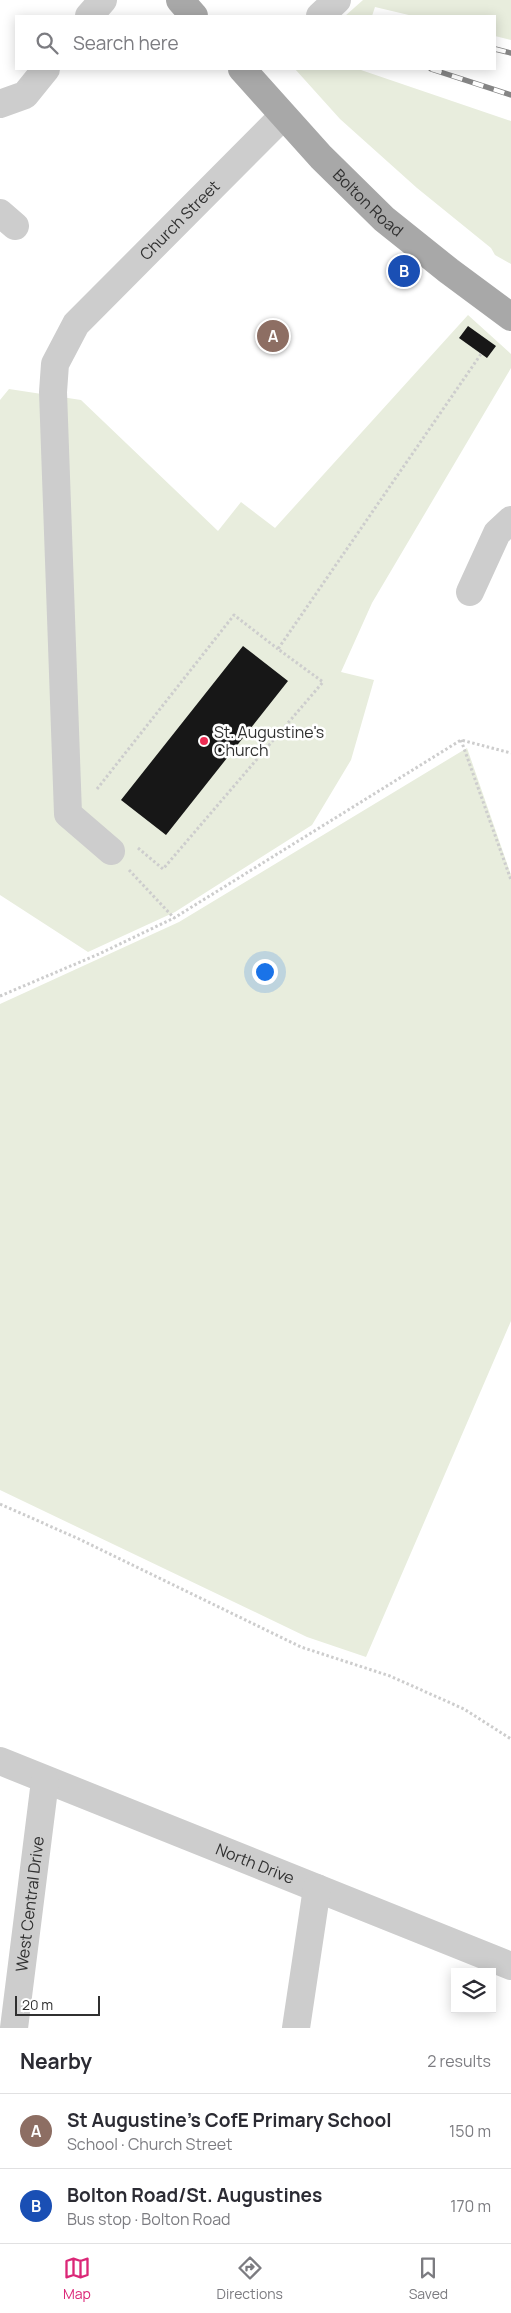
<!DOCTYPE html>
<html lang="en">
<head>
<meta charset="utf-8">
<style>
	:root { --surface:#fff; --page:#f2f2f3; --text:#2b2b33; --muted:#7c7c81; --line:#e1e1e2; --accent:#db2777 }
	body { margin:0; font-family:Manrope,sans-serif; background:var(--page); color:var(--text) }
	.controls { position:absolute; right:15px; bottom:15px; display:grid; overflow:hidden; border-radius:0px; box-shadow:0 2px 12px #0003 }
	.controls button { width:45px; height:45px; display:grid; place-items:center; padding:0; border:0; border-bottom:1px solid var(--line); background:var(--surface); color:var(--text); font:25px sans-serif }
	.scale { position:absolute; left:15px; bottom:12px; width:85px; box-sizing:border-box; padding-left:5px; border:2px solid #303030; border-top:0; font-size:14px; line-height:18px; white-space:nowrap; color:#303030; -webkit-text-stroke:4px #fff; paint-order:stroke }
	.you { position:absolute; left:264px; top:971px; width:18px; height:18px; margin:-12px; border:4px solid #fff; border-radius:50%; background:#1a73e8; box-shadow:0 0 0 8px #1a73e833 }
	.badge { display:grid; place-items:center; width:32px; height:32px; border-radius:50%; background:var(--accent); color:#fff; font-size:16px; font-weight:700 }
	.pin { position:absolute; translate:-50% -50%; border:2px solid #fff; box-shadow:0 1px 5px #0006 }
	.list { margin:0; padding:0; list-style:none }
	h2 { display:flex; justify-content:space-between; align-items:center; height:65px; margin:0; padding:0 20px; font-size:21px }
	h2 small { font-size:16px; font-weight:400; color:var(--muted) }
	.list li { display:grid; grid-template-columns:32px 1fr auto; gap:15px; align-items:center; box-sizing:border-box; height:75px; padding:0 20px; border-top:1px solid var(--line) }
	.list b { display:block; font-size:19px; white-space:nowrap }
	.list p { margin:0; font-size:16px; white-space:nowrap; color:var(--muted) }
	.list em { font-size:16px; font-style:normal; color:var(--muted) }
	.icon { flex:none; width:28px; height:28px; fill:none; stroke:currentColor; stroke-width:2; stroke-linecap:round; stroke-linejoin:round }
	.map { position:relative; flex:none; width:511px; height:2028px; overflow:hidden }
	.search { position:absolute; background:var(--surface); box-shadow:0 2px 12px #0003; left:15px; right:15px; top:15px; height:55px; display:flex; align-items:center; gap:12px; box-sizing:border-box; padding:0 18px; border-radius:0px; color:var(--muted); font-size:19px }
	.sheet { height:215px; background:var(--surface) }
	nav { display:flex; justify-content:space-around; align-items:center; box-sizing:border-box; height:70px; border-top:1px solid var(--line); background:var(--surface); font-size:14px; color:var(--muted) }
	nav a { display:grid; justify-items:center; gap:2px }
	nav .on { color:var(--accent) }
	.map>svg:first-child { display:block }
</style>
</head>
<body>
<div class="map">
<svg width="511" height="2028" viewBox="0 0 511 2028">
	<rect width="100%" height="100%" fill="#fff"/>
	<path fill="#e8eddd" d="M 363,0 L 511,0 L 511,40 L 495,36 L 495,16 L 413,16 L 375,7 L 372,16 L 345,16 Z
		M 295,69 L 358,69 L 511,121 L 511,264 L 495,255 L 491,248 L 417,188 L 340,119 Z
		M 468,315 L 511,354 L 511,368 L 372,603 L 341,672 L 374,680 L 351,760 L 312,825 L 175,912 L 88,952 L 0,895 L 0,400 L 9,389 L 81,400 L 218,531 L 241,502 L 275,528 Z
		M 467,748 L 511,875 L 511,1321 L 366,1657 L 307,1637 L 0,1490 L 0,1004 L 179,922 Z"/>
	<path fill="#171717" d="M 468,326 L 496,346 L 487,358 L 459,338 Z
		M 243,646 L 288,681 L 166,835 L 121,800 Z"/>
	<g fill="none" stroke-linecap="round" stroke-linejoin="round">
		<path stroke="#cdcdcd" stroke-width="3" stroke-dasharray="2.5 2.5" stroke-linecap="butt" d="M 461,740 L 511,880
			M 97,789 L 234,615 L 278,649
			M 138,848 L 163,869 L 323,682 L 278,649 L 481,354
			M 129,870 L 174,918
			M 0,996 L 99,954 L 174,918 L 461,740 L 511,753
			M 0,1504 L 79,1539 L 301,1647 L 390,1676 L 464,1709 L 511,1739"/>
		<g stroke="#cdcdcd" stroke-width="28">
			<path d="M 89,16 L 103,0"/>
			<path d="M 320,16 L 337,0"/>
			<path d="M 0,104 L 25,95 L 46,69"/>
			<path d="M 0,213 L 15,226"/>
			<path d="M 470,592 L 497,533 L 511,520"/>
			<path id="s1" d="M 111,851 L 68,814 L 53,392 L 55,364 L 76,324 L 283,116"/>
			<path id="s2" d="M 0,1761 L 511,1966"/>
			<path id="s3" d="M 14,2028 L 45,1781"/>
			<path d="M 296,2028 L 317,1888"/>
		</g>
		<g stroke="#a8a8a8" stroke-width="28">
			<path d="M 180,0 L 194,16"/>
			<path id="s4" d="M 242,69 L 321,157 L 384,219 L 449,271 L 511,317"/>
		</g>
		<g stroke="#858585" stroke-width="5.5">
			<path id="rail" d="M 495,49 L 511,53
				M 431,69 L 511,95"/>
		</g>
		<use href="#rail" stroke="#fff" stroke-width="4" stroke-dasharray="11" stroke-linecap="butt"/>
	</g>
	<circle fill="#ed2c53" stroke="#fff" stroke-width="2" cx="204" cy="741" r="5"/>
	<g text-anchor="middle" stroke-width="5" stroke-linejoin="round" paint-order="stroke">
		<g font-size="16" fill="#303030" stroke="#fff">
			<text dy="6" stroke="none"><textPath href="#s4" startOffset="184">Bolton Road</textPath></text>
			<text dy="6" stroke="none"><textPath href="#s1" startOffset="699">Church Street</textPath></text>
			<text dy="6" stroke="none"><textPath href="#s2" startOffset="275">North Drive</textPath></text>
			<text dy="6" stroke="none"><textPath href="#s3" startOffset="125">West Central Drive</textPath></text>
		</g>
		<g font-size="16" fill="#303030" stroke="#fff" text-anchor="start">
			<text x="214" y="738">St. Augustine's<tspan x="214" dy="18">Church</tspan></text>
		</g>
	</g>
</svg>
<div class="controls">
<button><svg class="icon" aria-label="layers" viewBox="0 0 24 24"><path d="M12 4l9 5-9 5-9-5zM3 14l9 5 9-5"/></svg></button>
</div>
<div class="scale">20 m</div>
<div class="you"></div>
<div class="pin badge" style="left:273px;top:336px;background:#8d6e63">A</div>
<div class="pin badge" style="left:404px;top:271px;background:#1a4fb4">B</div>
<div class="search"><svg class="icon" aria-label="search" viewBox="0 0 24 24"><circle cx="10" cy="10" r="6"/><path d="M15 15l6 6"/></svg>Search here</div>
</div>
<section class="sheet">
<h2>Nearby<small>2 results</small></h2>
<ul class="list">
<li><span class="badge" style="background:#8d6e63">A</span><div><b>St Augustine's CofE Primary School</b><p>School · Church Street</p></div><em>150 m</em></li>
<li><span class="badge" style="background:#1a4fb4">B</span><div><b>Bolton Road/St. Augustines</b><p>Bus stop · Bolton Road</p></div><em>170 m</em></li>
</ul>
</section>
<nav>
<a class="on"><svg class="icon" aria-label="map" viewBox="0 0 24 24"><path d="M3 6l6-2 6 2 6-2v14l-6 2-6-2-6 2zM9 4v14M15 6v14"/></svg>Map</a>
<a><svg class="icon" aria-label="directions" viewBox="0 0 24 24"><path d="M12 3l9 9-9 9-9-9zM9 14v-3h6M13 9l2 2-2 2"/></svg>Directions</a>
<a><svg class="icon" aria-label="saved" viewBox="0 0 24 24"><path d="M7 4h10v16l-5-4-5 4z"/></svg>Saved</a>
</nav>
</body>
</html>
